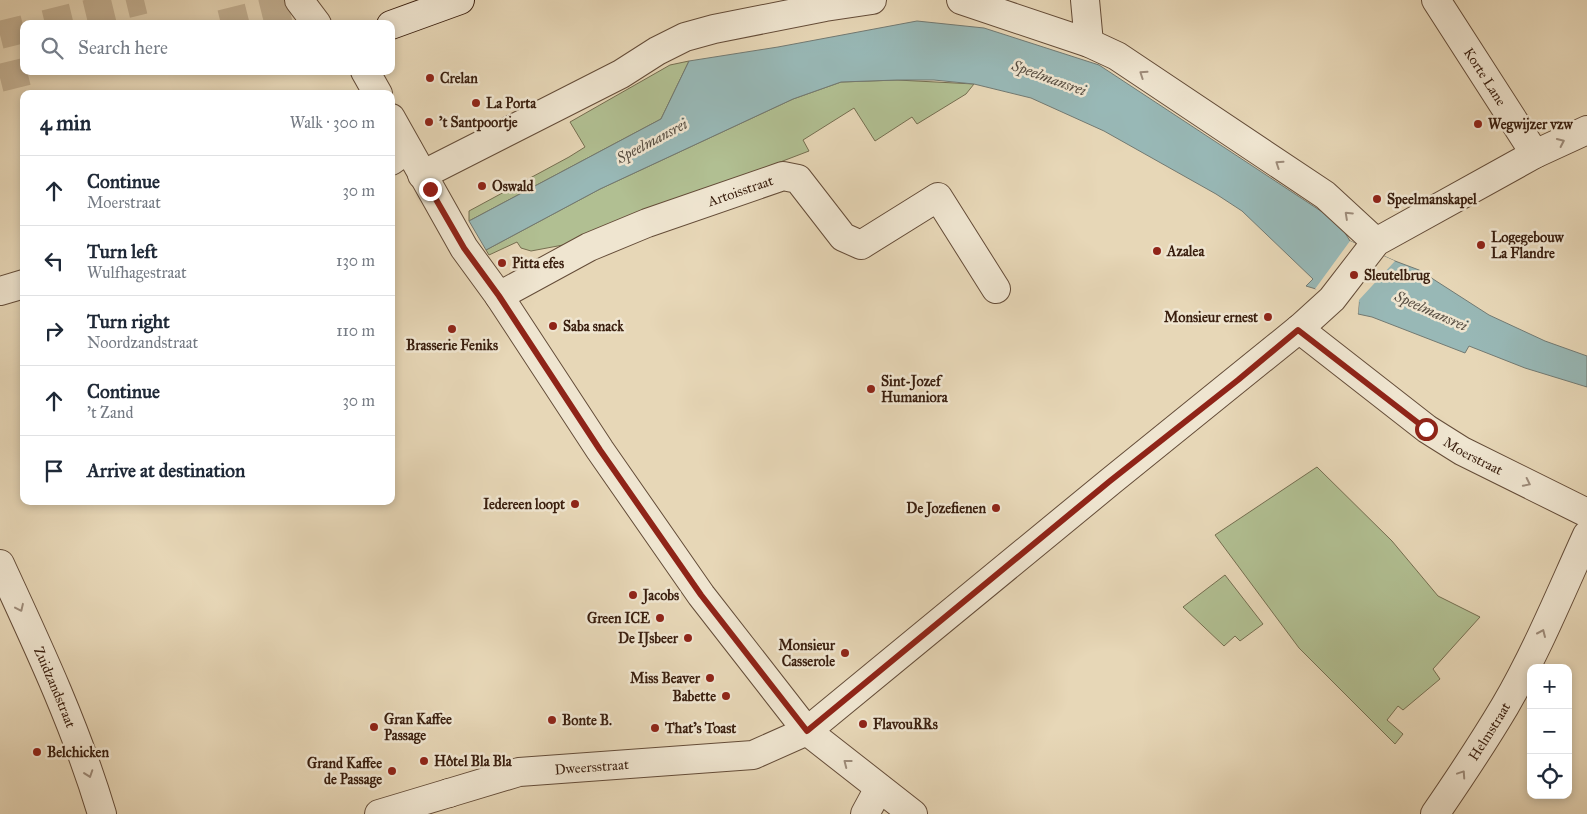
<!DOCTYPE html>
<html lang="en">
<head>
<meta charset="utf-8">
<style>
	:root { --surface:#fff; --page:#f2f2f3; --text:#1f2937; --muted:#747a83; --line:#e0e1e3 }
	body { margin:0; font-family:"IM FELL Great Primer",serif; background:var(--page); color:var(--text) }
	.controls { position:absolute; right:15px; bottom:15px; display:grid; overflow:hidden; border-radius:10px; box-shadow:0 2px 8px #0003 }
	.controls button { width:45px; height:45px; display:grid; place-items:center; padding:0; border:0; border-bottom:1px solid var(--line); background:var(--surface); color:var(--text); font:25px sans-serif }
	.stop { position:absolute; width:15px; height:15px; margin:-11px; border:4px solid #8f2418; border-radius:50%; background:#fff }
	.stop.end { background:#8f2418; border-color:#fff; box-shadow:0 1px 5px #0008 }
	.list { margin:0; padding:0; list-style:none }
	h2 { display:flex; justify-content:space-between; align-items:center; height:65px; margin:0; padding:0 20px; font-size:21px }
	h2 small { font-size:16px; font-weight:400; color:var(--muted) }
	.list li { display:grid; grid-template-columns:32px 1fr auto; gap:15px; align-items:center; box-sizing:border-box; height:70px; padding:0 20px; border-top:1px solid var(--line) }
	.list b { display:block; font-size:19px; white-space:nowrap }
	.list p { margin:0; font-size:16px; white-space:nowrap; color:var(--muted) }
	.list em { font-size:16px; font-style:normal; color:var(--muted) }
	.icon { flex:none; width:28px; height:28px; fill:none; stroke:currentColor; stroke-width:2; stroke-linecap:round; stroke-linejoin:round }
	.map { position:relative; flex:none; width:1587px; height:814px; overflow:hidden }
	.search { position:absolute; background:var(--surface); box-shadow:0 2px 8px #0003; left:20px; top:20px; width:375px; height:55px; display:flex; align-items:center; gap:12px; box-sizing:border-box; padding:0 18px; border-radius:10px; color:var(--muted); font-size:19px }
	.panel { position:absolute; background:var(--surface); box-shadow:0 2px 8px #0003; left:20px; top:90px; width:375px; height:415px; border-radius:10px }
	.map>svg:first-child { display:block }
</style>
</head>
<body>
<div class="map">
<svg width="1587" height="814" viewBox="0 0 1587 814">
	<rect width="100%" height="100%" fill="#e7d7b7"/>
	<filter id="stains"><feTurbulence type="fractalNoise" baseFrequency=".004" numOctaves="4"/><feColorMatrix values="0 0 0 0 .2 0 0 0 0 .09 0 0 0 0 .02 0 0 0 .5 -.17"/></filter>
	<radialGradient id="worn" r=".72"><stop offset=".6" stop-color="#630" stop-opacity="0"/><stop offset="1" stop-color="#630" stop-opacity=".3"/></radialGradient>
	<path fill="#b1bf92" stroke="#756e50" d="M 689,61 L 661,119 L 469,221 L 469,211 L 569,157 L 585,147 L 570,122 L 670,65 Z
		M 897,80 L 974,84 L 966,94 L 917,124 L 912,117 L 875,141 L 854,108 L 803,140 L 809,151 L 563,245 L 531,251 L 521,248 L 517,242 L 489,255 L 486,250 L 600,189 L 793,99 L 841,82 Z
		M 1317,467 L 1392,541 L 1438,596 L 1480,617 L 1433,669 L 1440,679 L 1403,710 L 1398,706 L 1387,720 L 1403,734 L 1395,744 L 1299,648 L 1215,535 Z
		M 1225,575 L 1263,624 L 1240,641 L 1235,636 L 1224,646 L 1183,607 Z"/>
	<path fill="#98b8b6" stroke="#727a73" d="M 917,21 L 984,28 L 1099,65 L 1339,223 L 1350,241 L 1395,261 L 1419,270 L 1489,315 L 1545,341 L 1587,356 L 1587,387 L 1525,368 L 1469,346 L 1465,353 L 1372,317 L 1358,314 L 1359,302 L 1306,286 L 1313,279 L 1242,211 L 1216,194 L 1104,131 L 1031,98 L 974,84 L 934,80 L 897,80 L 841,82 L 793,99 L 600,189 L 486,250 L 469,221 L 661,119 L 689,61 L 778,47 Z"/>
	<path fill="#e7d7b7" d="M 1350,241 L 1395,261 L 1359,300 L 1358,314 L 1355,312 L 1357,304 L 1323,294 L 1315,289 Z"/>
	<g fill="none" stroke-linecap="round" stroke-linejoin="round">
		<path stroke="#c4b295" stroke-width="28" stroke-dasharray="28 14" stroke-linecap="butt" d="M 45,24 L 144,0
			M 221,24 L 317,0
			M 0,35 L 24,29
			M 0,78 L 28,71"/>
		<g stroke="#644c38" stroke-width="30">
			<path id="pedestrian" d="M 391,161 L 408,149
				M 0,291 L 24,284
				M 379,814 L 449,793
				M 865,814 L 879,788"/>
		</g>
		<g stroke="#644c38" stroke-width="30">
			<g id="minor">
				<path d="M 299,0 L 317,24"/>
				<path d="M 961,0 L 1089,43 L 1117,56 L 1325,195 L 1376,242"/>
				<path d="M 1085,0 L 1089,43"/>
				<path id="s1" d="M 1436,0 L 1535,154"/>
				<path d="M 365,71 L 378,94"/>
				<path d="M 391,118 L 464,248 L 499,296 L 600,450 L 701,595 L 807,731 L 913,814"/>
				<path d="M 422,175 L 621,74 L 657,51 L 685,37 L 714,29 L 825,7 L 872,0"/>
				<path id="s2" d="M 499,296 L 589,247 L 647,223 L 783,176 L 798,179 L 843,237 L 861,245 L 938,197 L 996,289"/>
				<path id="s3" d="M 1299,329 L 1427,429 L 1462,451 L 1587,513"/>
				<path id="s4" d="M 0,564 C 38,646 76,727 102,814"/>
				<path id="s5" d="M 449,793 L 519,772 L 753,755 L 807,731 L 1111,481 L 1299,329 L 1332,299 L 1376,242 L 1535,154 L 1587,130"/>
				<path id="s6" d="M 1435,814 C 1459,779 1483,743 1505,706 C 1537,651 1561,592 1587,535"/>
			</g>
		</g>
		<g stroke="#391e0e" stroke-width="30">
			<path id="secondary" d="M 391,25 L 460,0"/>
		</g>
		<use href="#pedestrian" stroke="#efe5d0" stroke-width="28"/>
		<use href="#minor" stroke="#efe5d0" stroke-width="28"/>
		<use href="#secondary" stroke="#efe5d0" stroke-width="28"/>
	</g>
	<defs><path id="oneway-chevron" d="M-2-3.5L2.5 0L-2 3.5" fill="none" stroke-width="1.6" stroke-linecap="round" stroke-linejoin="round" transform="scale(1.25)"/></defs>
	<g stroke="#9d8b79">
		<use href="#oneway-chevron" transform="translate(1143 74) rotate(-146)"/>
		<use href="#oneway-chevron" transform="translate(1561 142) rotate(-25)"/>
		<use href="#oneway-chevron" transform="translate(1279 164) rotate(-146)"/>
		<use href="#oneway-chevron" transform="translate(1348 215) rotate(-137)"/>
		<use href="#oneway-chevron" transform="translate(1527 483) rotate(26)"/>
		<use href="#oneway-chevron" transform="translate(20 608) rotate(65)"/>
		<use href="#oneway-chevron" transform="translate(1542 633) rotate(-66)"/>
		<use href="#oneway-chevron" transform="translate(847 763) rotate(-142)"/>
		<use href="#oneway-chevron" transform="translate(89 774) rotate(71)"/>
		<use href="#oneway-chevron" transform="translate(1462 774) rotate(-56)"/>
	</g>
	<g fill="none" stroke-linecap="round" stroke-linejoin="round">
		<path stroke="#8f2418" stroke-width="6" d="M 430,189 L 464,248 L 499,296 L 600,450 L 701,595 L 807,731 L 1110,481 L 1238,380 L 1298,330 L 1426,429"/>
	</g>
	<g fill="#8f2418" stroke="#efe5d0" stroke-width="2">
		<circle cx="430" cy="78" r="5"/>
		<circle cx="476" cy="103" r="5"/>
		<circle cx="429" cy="122" r="5"/>
		<circle cx="1478" cy="124" r="5"/>
		<circle cx="482" cy="186" r="5"/>
		<circle cx="1377" cy="199" r="5"/>
		<circle cx="1481" cy="245" r="5"/>
		<circle cx="1157" cy="251" r="5"/>
		<circle cx="502" cy="263" r="5"/>
		<circle cx="1354" cy="275" r="5"/>
		<circle cx="1268" cy="317" r="5"/>
		<circle cx="553" cy="326" r="5"/>
		<circle cx="452" cy="329" r="5"/>
		<circle cx="871" cy="389" r="5"/>
		<circle cx="575" cy="504" r="5"/>
		<circle cx="996" cy="508" r="5"/>
		<circle cx="633" cy="595" r="5"/>
		<circle cx="660" cy="618" r="5"/>
		<circle cx="688" cy="638" r="5"/>
		<circle cx="845" cy="653" r="5"/>
		<circle cx="710" cy="678" r="5"/>
		<circle cx="726" cy="696" r="5"/>
		<circle cx="552" cy="720" r="5"/>
		<circle cx="863" cy="724" r="5"/>
		<circle cx="374" cy="727" r="5"/>
		<circle cx="655" cy="728" r="5"/>
		<circle cx="37" cy="752" r="5"/>
		<circle cx="424" cy="761" r="5"/>
		<circle cx="392" cy="771" r="5"/>
	</g>
	<g text-anchor="middle" stroke-width="5" stroke-linejoin="round" paint-order="stroke">
		<g font-size="14" fill="#391e0e" stroke="#efe5d0">
			<text dy="5" stroke="none"><textPath href="#s1" startOffset="91">Korte Lane</textPath></text>
			<text dy="5" stroke="none"><textPath href="#s2" startOffset="264">Artoisstraat</textPath></text>
			<text dy="5" stroke="none"><textPath href="#s3" startOffset="216">Moerstraat</textPath></text>
			<text dy="5" stroke="none"><textPath href="#s4" startOffset="135">Zuidzandstraat</textPath></text>
			<text dy="5" stroke="none"><textPath href="#s6" startOffset="99">Helmstraat</textPath></text>
			<text dy="5" stroke="none"><textPath href="#s5" startOffset="146">Dweersstraat</textPath></text>
		</g>
		<g font-size="14" font-weight="bold" fill="#391e0e" stroke="#efe5d0" text-anchor="start">
			<text x="440" y="83">Crelan</text>
			<text x="486" y="108">La Porta</text>
			<text x="439" y="127">'t Santpoortje</text>
			<text x="1488" y="129">Wegwijzer vzw</text>
			<text x="492" y="191">Oswald</text>
			<text x="1387" y="204">Speelmanskapel</text>
			<text x="1491" y="242">Logegebouw<tspan x="1491" dy="16">La Flandre</tspan></text>
			<text x="1167" y="256">Azalea</text>
			<text x="512" y="268">Pitta efes</text>
			<text x="1364" y="280">Sleutelbrug</text>
			<text x="1258" y="322" text-anchor="end">Monsieur ernest</text>
			<text x="563" y="331">Saba snack</text>
			<text x="452" y="350" text-anchor="middle">Brasserie Feniks</text>
			<text x="881" y="386">Sint-Jozef<tspan x="881" dy="16">Humaniora</tspan></text>
			<text x="565" y="509" text-anchor="end">Iedereen loopt</text>
			<text x="986" y="513" text-anchor="end">De Jozefienen</text>
			<text x="643" y="600">Jacobs</text>
			<text x="650" y="623" text-anchor="end">Green ICE</text>
			<text x="678" y="643" text-anchor="end">De IJsbeer</text>
			<text x="835" y="650" text-anchor="end">Monsieur<tspan x="835" dy="16">Casserole</tspan></text>
			<text x="700" y="683" text-anchor="end">Miss Beaver</text>
			<text x="716" y="701" text-anchor="end">Babette</text>
			<text x="384" y="724">Gran Kaffee<tspan x="384" dy="16">Passage</tspan></text>
			<text x="562" y="725">Bonte B.</text>
			<text x="873" y="729">FlavouRRs</text>
			<text x="665" y="733">That's Toast</text>
			<text x="47" y="757">Belchicken</text>
			<text x="434" y="766">Hôtel Bla Bla</text>
			<text x="382" y="768" text-anchor="end">Grand Kaffee<tspan x="382" dy="16">de Passage</tspan></text>
		</g>
		<g font-size="15" font-style="italic" fill="#564c40" stroke="#efe5d0">
			<text transform="translate(1049 78) rotate(20)" y="5">Speelmansrei</text>
			<text transform="translate(652 141) rotate(-28)" y="5">Speelmansrei</text>
			<text transform="translate(1431 311) rotate(24)" y="5">Speelmansrei</text>
		</g>
	</g>
	<rect width="100%" height="100%" filter="url(#stains)"/>
	<rect width="100%" height="100%" fill="url(#worn)"/>
</svg>
<div class="controls">
<button>+</button>
<button>−</button>
<button><svg class="icon" aria-label="locate" viewBox="0 0 24 24"><circle cx="12" cy="12" r="6"/><path d="M12 2v4M12 18v4M2 12h4M18 12h4"/></svg></button>
</div>
<div class="stop" style="left:1426px;top:429px"></div>
<div class="stop end" style="left:430px;top:189px"></div>
<div class="search"><svg class="icon" aria-label="search" viewBox="0 0 24 24"><circle cx="10" cy="10" r="6"/><path d="M15 15l6 6"/></svg>Search here</div>
<section class="panel">
<h2>4 min<small>Walk · 300 m</small></h2>
<ul class="list">
<li><svg class="icon" aria-label="ahead" viewBox="0 0 24 24"><path d="M12 20V5M6 11l6-6 6 6"/></svg><div><b>Continue</b><p>Moerstraat</p></div><em>30 m</em></li>
<li><svg class="icon" aria-label="left" viewBox="0 0 24 24"><path d="M17 20v-9H6M10 6l-5 5 5 5"/></svg><div><b>Turn left</b><p>Wulfhagestraat</p></div><em>130 m</em></li>
<li><svg class="icon" aria-label="right" viewBox="0 0 24 24"><path d="M7 20v-9h11M14 6l5 5-5 5"/></svg><div><b>Turn right</b><p>Noordzandstraat</p></div><em>110 m</em></li>
<li><svg class="icon" aria-label="ahead" viewBox="0 0 24 24"><path d="M12 20V5M6 11l6-6 6 6"/></svg><div><b>Continue</b><p>'t Zand</p></div><em>30 m</em></li>
<li><svg class="icon" aria-label="arrive" viewBox="0 0 24 24"><path d="M6 21V4h12l-3 4 3 4H6"/></svg><div><b>Arrive at destination</b></div></li>
</ul>
</section>
</div>
</body>
</html>
